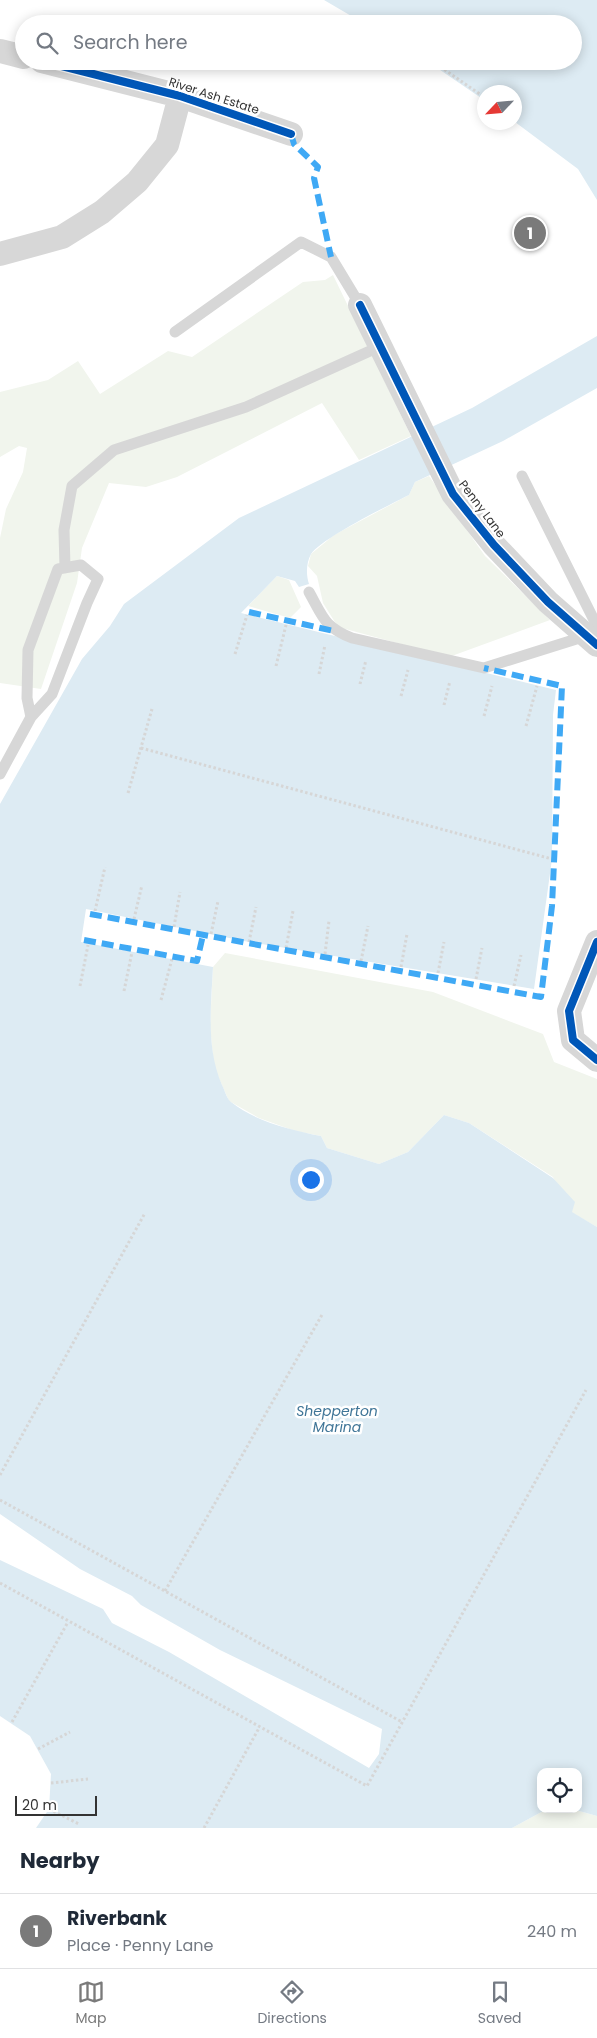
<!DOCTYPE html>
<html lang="en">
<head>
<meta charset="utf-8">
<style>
	:root { --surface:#fff; --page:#f6f6f7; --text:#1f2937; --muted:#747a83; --line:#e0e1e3; --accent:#7a7a7a }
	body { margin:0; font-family:Poppins,sans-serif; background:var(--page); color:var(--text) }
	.controls { position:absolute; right:15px; bottom:15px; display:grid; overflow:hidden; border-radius:10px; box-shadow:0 2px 12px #0003 }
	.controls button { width:45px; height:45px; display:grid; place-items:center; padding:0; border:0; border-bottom:1px solid var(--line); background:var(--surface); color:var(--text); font:25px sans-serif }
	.compass { position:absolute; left:477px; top:85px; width:45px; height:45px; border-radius:50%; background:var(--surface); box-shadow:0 2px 12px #0003; rotate:244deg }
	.scale { position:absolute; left:15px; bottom:12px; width:82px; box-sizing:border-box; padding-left:5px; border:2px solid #333; border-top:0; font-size:14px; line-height:18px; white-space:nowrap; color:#333; -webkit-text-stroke:4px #fff; paint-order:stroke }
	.you { position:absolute; left:310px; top:1179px; width:18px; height:18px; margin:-12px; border:4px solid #fff; border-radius:50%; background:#1a73e8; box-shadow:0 0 0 8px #1a73e833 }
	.badge { display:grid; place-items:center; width:32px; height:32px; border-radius:50%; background:var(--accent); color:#fff; font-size:16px; font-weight:700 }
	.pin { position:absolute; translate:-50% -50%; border:2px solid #fff; box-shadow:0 1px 5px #0006 }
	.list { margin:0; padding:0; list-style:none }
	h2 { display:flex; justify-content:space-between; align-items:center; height:65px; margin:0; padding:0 20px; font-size:21px }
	h2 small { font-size:16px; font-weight:400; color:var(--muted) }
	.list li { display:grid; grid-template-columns:32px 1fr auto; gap:15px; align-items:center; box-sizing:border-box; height:75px; padding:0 20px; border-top:1px solid var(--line) }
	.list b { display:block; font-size:19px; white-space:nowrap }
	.list p { margin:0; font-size:16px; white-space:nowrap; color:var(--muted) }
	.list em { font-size:16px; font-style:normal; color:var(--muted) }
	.icon { flex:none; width:28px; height:28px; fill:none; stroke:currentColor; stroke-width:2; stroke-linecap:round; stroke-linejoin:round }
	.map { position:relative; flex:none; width:597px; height:1828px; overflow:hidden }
	.search { position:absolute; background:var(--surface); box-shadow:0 2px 12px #0003; left:15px; right:15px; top:15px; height:55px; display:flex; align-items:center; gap:12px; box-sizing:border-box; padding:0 18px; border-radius:28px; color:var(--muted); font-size:19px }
	.sheet { height:140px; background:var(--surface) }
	nav { display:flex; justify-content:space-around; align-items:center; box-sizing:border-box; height:70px; border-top:1px solid var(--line); background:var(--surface); font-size:14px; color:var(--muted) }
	nav a { display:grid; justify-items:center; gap:2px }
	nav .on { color:var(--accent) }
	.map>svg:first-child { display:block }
</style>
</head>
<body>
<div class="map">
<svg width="597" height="1828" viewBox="0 0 597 1828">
	<rect width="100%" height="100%" fill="#fff"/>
	<path fill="#f1f5ed" d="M 333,275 L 411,436 L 359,460 L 322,403 L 177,477 L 146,487 L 109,483 L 82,548 L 77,583 L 41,689 L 0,683 L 0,538 L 6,509 L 23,472 L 27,448 L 19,446 L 0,457 L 0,392 L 48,380 L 78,361 L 100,394 L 168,351 L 192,357 L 303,282 L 325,280 Z
		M 429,476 L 485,556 L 550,620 L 449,657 L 338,627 L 323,603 L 317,576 L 308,566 L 311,554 L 334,535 L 409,495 L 415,482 Z
		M 277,576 L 289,580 L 301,607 L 290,618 L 248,606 Z
		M 225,953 L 433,992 L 543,1034 L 554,1062 L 597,1079 L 597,1227 L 571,1212 L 553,1177 L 469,1123 L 444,1115 L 408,1152 L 379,1164 L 327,1148 L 321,1136 L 295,1131 L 259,1118 L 229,1101 L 214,1067 L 210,1026 L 213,967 Z
		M 547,1809 L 572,1809 L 597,1816 L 597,1828 L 512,1828 Z"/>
	<path fill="#ddebf3" d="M 324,0 L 597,0 L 597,200 L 578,169 L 515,122 L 514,92 L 484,92 L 484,100 L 427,61 L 573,61 L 573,24 L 365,24 Z
		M 597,336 L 597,388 L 503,441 L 415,482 L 409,495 C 389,505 322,538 311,554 C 306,563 306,575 309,584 L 299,587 L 295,581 L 277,576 L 241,613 L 556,690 L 553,715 L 552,859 L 534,989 L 249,942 L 86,909 L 81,942 L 213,967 C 211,1007 206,1048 222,1085 C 225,1091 227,1099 231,1102 C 256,1122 291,1130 321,1136 L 327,1148 L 379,1164 L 408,1152 L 444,1115 L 469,1123 L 553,1178 L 575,1202 L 572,1212 L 597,1227 L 597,1816 L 572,1809 L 578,1809 L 578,1772 L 541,1772 L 541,1809 L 547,1809 L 512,1828 L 23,1828 L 29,1824 L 44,1788 L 36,1770 L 10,1754 L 0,1756 L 0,1560 L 103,1609 L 112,1623 L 169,1652 L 369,1768 L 379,1754 L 382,1729 L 220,1650 L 141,1605 L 132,1596 L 80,1569 L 0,1514 L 0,804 L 82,659 L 110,626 L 124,604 L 239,518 L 472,408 Z"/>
	<path fill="#fff" d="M 0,1716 L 30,1736 L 51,1774 L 49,1809 L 36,1828 L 21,1828 L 27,1822 L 41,1788 L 34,1772 L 11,1758 L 8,1765 L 0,1762 Z"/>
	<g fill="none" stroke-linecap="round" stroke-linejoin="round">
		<path stroke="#d6d6d6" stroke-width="3" stroke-dasharray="2.5 2.5" stroke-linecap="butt" d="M 432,61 L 484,97
			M 235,654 L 247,615
			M 276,666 L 286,625
			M 319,674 L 325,645
			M 360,684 L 366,660
			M 401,696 L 408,670
			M 444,705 L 450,681
			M 484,716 L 492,686
			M 526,726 L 537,686
			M 141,748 L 552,859
			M 128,793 L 152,709
			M 95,911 L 105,867
			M 134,919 L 142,885
			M 174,927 L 180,892
			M 211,934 L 218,901
			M 249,942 L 256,907
			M 286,948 L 293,911
			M 325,954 L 329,921
			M 361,961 L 368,926
			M 401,967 L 407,934
			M 438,973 L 444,942
			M 476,979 L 482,948
			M 80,986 L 88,945
			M 514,986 L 521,955
			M 124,991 L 132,952
			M 161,1000 L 172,959
			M 0,1475 L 145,1213
			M 0,1500 L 402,1722
			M 0,1583 L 367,1786 L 586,1390
			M 165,1591 L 323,1313
			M 12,1722 L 68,1622
			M 38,1749 L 70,1732
			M 51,1783 L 88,1779
			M 49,1809 L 79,1824
			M 204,1828 L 259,1728"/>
		<path stroke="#d7d7d7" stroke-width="11" d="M 175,332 L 301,242 L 331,257 L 360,305
			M 522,476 L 597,626
			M 65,568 L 64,530 L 72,486 L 114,450 L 246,407 L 381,346
			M 309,592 C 323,617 324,627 352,638 L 484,668 L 586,636
			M 0,774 L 31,717 L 52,694 L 87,603 L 98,579 L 81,565 L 58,569 L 28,650 L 27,698 L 31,717"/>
		<path stroke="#d7d7d7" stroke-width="24" d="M 0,51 L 24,57
			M 42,61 L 180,96 L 291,134
			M 0,254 L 62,237 L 102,212 L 137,182 L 167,145 L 180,96
			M 360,305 L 453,494 L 494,545 L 548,602 L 597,645
			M 597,942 L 569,1011 L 573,1040 L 597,1060"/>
		<path stroke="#3fa9f5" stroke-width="6" stroke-dasharray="12 6" stroke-linecap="butt" d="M 291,134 L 294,144 L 318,167 L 314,178 L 331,257
			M 249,612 L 334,631
			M 90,914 L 541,997 L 552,906 L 562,686 L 484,668
			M 84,940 L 197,961 L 203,935"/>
		<g stroke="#fff" stroke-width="11">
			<path id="cycleway" d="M 42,61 L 180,96 L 291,134
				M 360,305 L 453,494 L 494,545 L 548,602 L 597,645
				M 597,942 L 569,1011 L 573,1040 L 597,1060"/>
		</g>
		<use href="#cycleway" stroke="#0057b8" stroke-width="8"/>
	</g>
	<g text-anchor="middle" stroke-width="5" stroke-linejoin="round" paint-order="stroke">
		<g font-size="12" fill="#333" stroke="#fff">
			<text transform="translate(214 96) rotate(18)" y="4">River Ash Estate</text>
			<text transform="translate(482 509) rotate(53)" y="4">Penny Lane</text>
		</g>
		<g font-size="14" font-style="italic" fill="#3f7597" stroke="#fff">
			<text x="337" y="1416">Shepperton<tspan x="337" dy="16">Marina</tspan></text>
		</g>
	</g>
</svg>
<div class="controls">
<button><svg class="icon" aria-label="locate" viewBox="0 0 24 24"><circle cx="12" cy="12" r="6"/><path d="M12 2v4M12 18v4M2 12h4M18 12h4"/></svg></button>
</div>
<svg class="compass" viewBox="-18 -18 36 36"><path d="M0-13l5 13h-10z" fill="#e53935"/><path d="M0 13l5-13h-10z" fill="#747a83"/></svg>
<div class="scale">20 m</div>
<div class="you"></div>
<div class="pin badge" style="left:530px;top:233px">1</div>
<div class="search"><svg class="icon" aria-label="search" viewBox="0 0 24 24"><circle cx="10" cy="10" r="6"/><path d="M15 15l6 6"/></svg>Search here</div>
</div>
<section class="sheet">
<h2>Nearby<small></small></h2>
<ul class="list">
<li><span class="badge">1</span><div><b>Riverbank</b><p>Place · Penny Lane</p></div><em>240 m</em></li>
</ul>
</section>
<nav>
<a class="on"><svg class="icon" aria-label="map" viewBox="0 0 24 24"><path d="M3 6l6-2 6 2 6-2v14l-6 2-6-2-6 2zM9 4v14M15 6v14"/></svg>Map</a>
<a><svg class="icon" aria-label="directions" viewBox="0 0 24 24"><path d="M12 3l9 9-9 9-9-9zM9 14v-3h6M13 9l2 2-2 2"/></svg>Directions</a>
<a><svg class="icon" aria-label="saved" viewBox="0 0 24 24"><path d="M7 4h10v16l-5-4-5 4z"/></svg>Saved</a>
</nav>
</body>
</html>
